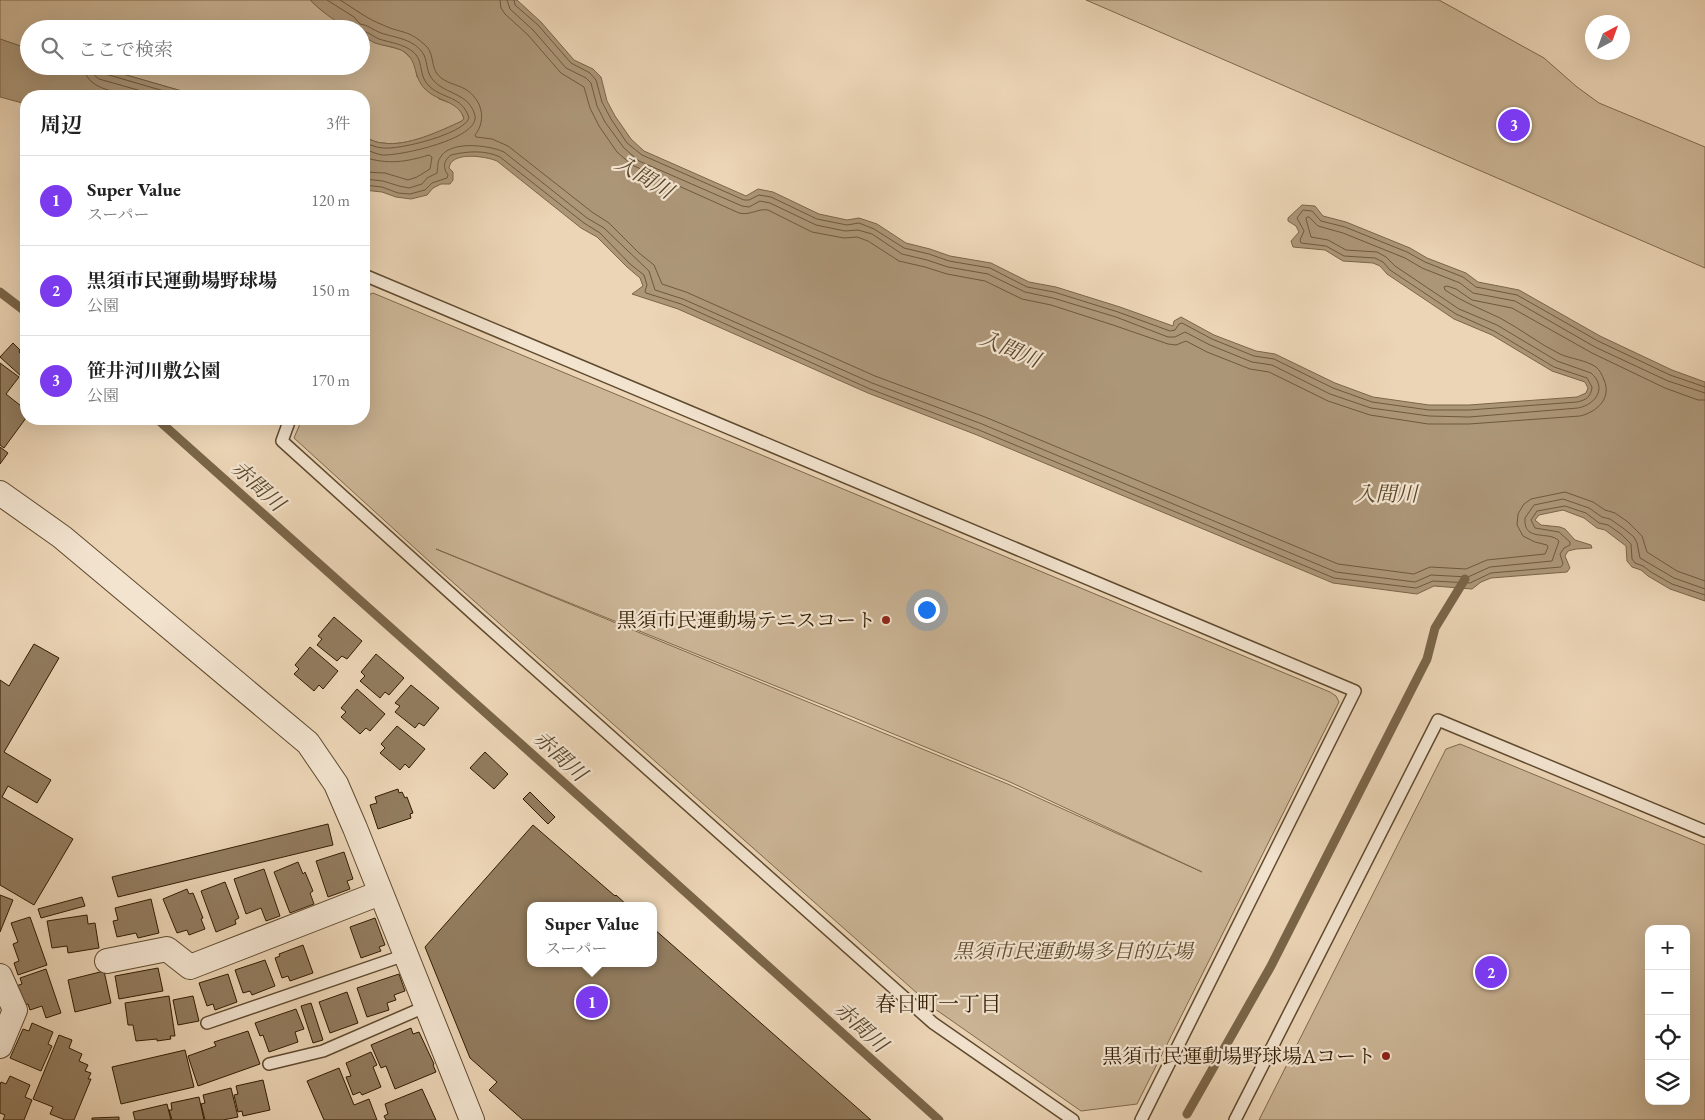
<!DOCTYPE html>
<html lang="ja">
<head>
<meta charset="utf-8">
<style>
	:root { --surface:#fff; --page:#f2f2f2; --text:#222; --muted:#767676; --line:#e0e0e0; --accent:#7c3aed }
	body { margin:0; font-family:"EB Garamond","Noto Serif JP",serif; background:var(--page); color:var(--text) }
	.controls { position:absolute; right:15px; bottom:15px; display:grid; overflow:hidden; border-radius:10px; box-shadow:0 5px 20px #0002 }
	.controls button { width:45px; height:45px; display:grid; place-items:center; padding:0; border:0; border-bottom:1px solid var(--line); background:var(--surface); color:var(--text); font:25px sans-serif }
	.compass { position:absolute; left:1585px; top:15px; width:45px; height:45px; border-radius:50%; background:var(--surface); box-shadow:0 5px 20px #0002; rotate:41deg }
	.you { position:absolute; left:926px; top:609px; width:18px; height:18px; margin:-12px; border:4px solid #fff; border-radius:50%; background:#1a73e8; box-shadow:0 0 0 8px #1a73e833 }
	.badge { display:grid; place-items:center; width:32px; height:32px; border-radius:50%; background:var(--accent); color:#fff; font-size:16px; font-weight:700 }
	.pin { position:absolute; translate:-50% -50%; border:2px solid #fff; box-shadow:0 1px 5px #0006 }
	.popup { position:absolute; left:527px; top:902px; width:130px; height:65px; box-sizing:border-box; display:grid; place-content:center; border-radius:10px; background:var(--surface); filter:drop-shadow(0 1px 4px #0005); font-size:16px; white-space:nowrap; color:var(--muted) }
	.popup b { font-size:19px; color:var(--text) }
	.popup::after { content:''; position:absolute; left:50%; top:100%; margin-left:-10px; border:10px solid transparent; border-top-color:var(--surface) }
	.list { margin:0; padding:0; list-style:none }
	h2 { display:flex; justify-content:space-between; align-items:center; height:65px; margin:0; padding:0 20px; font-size:21px }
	h2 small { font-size:16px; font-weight:400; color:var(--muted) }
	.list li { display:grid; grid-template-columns:32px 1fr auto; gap:15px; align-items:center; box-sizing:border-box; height:90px; padding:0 20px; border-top:1px solid var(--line) }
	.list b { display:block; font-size:19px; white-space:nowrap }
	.list p { margin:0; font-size:16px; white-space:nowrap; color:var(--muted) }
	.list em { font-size:16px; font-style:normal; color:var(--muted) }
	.icon { flex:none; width:28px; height:28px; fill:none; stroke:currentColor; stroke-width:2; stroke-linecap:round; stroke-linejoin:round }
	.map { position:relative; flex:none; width:1705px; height:1120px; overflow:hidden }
	.search { position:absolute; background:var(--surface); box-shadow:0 5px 20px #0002; left:20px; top:20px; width:350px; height:55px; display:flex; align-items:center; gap:12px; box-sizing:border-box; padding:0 18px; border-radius:28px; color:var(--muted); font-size:19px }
	.panel { position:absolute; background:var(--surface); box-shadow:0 5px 20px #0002; left:20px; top:90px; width:350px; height:335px; border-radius:20px }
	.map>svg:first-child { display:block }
</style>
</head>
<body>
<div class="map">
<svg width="1705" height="1120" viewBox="0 0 1705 1120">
	<rect width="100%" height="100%" fill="#ecd5b6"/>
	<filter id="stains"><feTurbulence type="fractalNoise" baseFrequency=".004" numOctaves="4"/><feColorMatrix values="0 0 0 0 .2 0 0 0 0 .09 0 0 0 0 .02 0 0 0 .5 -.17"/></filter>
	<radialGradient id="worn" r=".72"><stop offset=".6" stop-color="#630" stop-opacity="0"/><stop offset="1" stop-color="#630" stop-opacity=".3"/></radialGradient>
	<path fill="#ccb697" stroke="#7e694c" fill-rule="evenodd" d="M 0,0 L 310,0 L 322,11 L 352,29 L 29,29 L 29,49 L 0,39 Z
		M 1086,0 L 1439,0 L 1544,58 L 1577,87 L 1599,103 L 1705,147 L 1705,268 Z
		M 361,35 L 376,43 L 402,50 L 414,61 L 417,77 L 439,99 L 456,105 L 461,111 L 464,119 L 462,121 C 441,131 407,147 383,143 C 376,143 370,139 364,137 L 364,96 L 199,96 L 95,66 L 361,66 Z
		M 373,293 L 1330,692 L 1336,696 L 1339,702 L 1137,1104 L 1081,1111 L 935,1009 L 430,562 L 294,438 L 302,419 L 364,419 L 364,297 ZM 436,549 L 850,716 L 1010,782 L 1202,872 L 1010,785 Z
		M 1460,744 L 1705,845 L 1705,1120 L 1259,1120 L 1446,749 ZM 1649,929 L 1686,929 L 1686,1101 L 1649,1101 Z"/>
	<path fill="#ac9678" stroke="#7a6548" d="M 310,0 L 517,0 L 541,22 L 574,60 L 593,69 L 601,77 L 607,101 L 615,116 L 631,139 L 644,151 L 746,196 L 758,189 L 773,192 L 819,214 L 847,220 L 859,218 L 877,224 L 906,243 L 930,249 L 950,256 L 991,263 L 1029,282 L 1056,287 L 1120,307 L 1173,326 L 1174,321 L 1181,317 L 1214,335 L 1256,351 L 1275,354 L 1335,383 L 1373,397 L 1429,405 L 1469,405 L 1577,397 L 1586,393 L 1588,388 L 1585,382 L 1552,371 L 1492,335 L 1454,319 L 1387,274 L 1380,266 L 1373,263 L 1343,261 L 1325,250 L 1293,247 L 1291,241 L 1299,232 L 1296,226 L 1288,221 L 1288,218 L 1302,205 L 1315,206 L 1323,216 L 1346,222 L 1410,248 L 1427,258 L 1466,273 L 1478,282 L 1519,290 L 1600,336 L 1672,370 L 1705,382 L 1705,601 L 1670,589 L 1648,576 L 1641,570 L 1632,567 L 1627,561 L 1626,546 L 1605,530 L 1597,528 L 1584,518 L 1563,510 L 1539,515 L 1535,520 L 1541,525 L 1560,527 L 1565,529 L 1575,540 L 1591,545 L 1592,548 L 1576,549 L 1568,551 L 1565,556 L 1570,568 L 1567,572 L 1491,578 L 1481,582 L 1472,589 L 1434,586 L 1417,594 L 1333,583 L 977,435 L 868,393 L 678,309 L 632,294 L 643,286 L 640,278 L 627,267 L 597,237 L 581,228 L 497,161 C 485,156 451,151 449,168 L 453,172 L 453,180 L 450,184 L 441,184 L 433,188 L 427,195 L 411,199 L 396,197 L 382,192 L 364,190 L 364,137 C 370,139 376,143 383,143 C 407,147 440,131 462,121 L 464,118 C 457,100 438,102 425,89 C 412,76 419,59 401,50 C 393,46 383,46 375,43 C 370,41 366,37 361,35 L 361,29 C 342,29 324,13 310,0 Z
		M 0,39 L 29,49 L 29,66 L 95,66 L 199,96 L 26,96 L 26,104 L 0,97 Z"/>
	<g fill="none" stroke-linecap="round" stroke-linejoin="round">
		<path stroke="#6e593c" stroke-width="1" d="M 327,0 L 354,17 L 360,24 C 368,25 373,30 381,33 C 396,38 415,39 424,55 C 428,64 426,72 433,80 C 446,95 470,93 475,116 C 479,139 400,156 382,155 C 376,154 370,151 364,149
			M 340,0 C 355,9 367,19 383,25 C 402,34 409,29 427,47 C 434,55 431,67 438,75 C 445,83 456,84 465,89 C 482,99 487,120 475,135 L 476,137 L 492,139 L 508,146 L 592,212 L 609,223 L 639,253 L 654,265 L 662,284 L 686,292 L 875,376 L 985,417 L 1338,564 L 1414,574 L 1430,567 L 1466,569 L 1487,560 L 1545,554 L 1548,547 L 1547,545 L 1535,542 L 1523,536 L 1517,525 L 1518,514 L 1524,504 L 1531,499 L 1565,492 L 1593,502 L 1605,510 L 1615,513 L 1628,522 L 1642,536 L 1647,552 L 1677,571 L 1705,581
			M 500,0 L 501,8 L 505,14 L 528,35 L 561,73 L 584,87 L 590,108 L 599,126 L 617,152 L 632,165 L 739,213 C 750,216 758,208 768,210 L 812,232 L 844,238 L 857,237 L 868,241 L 899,261 L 925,267 L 947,274 L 985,281 L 1022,299 L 1051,305 L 1113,325 L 1168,344 L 1176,345 L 1186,341 L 1207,352 L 1250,369 L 1269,372 L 1328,401 L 1370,415 L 1428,424 L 1469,424 L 1580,416 C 1597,412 1612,398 1604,380 C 1602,375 1600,370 1596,367 C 1586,360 1571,359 1560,354 C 1539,344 1521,329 1500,318 C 1481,309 1463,302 1445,290 L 1444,287 L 1447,286 L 1456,289 L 1472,300 L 1512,308 L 1592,353 L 1665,388 L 1698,400 L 1705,400
			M 507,0 L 510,9 L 533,30 L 566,68 L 586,78 L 591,83 L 597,106 L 605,122 L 624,148 L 639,161 L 742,206 L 749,207 L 760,201 L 770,203 L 816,225 L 845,231 L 858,230 L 872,234 L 902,254 L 927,260 L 948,267 L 988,274 L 1025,292 L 1053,298 L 1116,317 L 1168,337 L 1175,337 L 1185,332 L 1210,345 L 1252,362 L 1272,365 L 1330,394 L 1371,408 L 1429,416 L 1469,417 L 1578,408 C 1597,404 1607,387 1591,373 L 1557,361 L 1497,325 L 1459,309 L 1395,266 L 1386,257 L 1377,252 L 1346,250 L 1328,240 L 1311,237 L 1306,219 L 1307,217 L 1309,217 L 1318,226 L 1343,233 L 1405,258 L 1422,268 L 1460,283 L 1473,293 L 1515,301 L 1595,347 L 1668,381 L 1705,393
			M 514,0 L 515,5 L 538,25 L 571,63 L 590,73 L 596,80 L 602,102 L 611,119 L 627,143 L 642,155 L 744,200 L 749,200 L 759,195 L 771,197 L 817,219 L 847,225 L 859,223 L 874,229 L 904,248 L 929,254 L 949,261 L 990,268 L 1027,287 L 1054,292 L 1118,312 L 1170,331 L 1175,330 L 1179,324 L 1182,323 L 1212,339 L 1254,356 L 1274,359 L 1333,388 L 1372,402 L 1429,410 L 1469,410 L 1577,402 C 1586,400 1591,397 1592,387 L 1587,378 L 1554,367 L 1494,331 L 1456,314 L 1390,270 L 1383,262 L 1375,258 L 1344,256 L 1326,246 L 1301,243 L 1300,240 L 1304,231 L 1297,218 L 1303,210 L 1312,211 L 1321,221 L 1345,227 L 1407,252 L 1425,262 L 1463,277 L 1476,287 L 1517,295 L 1598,341 L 1670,375 L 1705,387
			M 361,31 C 368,31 372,36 379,39 C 391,43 413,45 419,60 C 422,69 421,77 428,85 C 443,100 462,95 469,118 C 464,134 399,150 383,148 C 376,148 370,144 364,143
			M 84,66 C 85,89 114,91 132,96
			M 92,66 L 93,74 L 99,79 L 159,96
			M 98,66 L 99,71 L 102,73 L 181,96
			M 364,157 C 387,165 406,162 429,155 L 432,157 L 430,169 L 417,177 L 408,180 L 385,173 L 364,172
			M 364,179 L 383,181 L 399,186 L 409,188 L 422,184 L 427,178 L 437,173 C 438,169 437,162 440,158 C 449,140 489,145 504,152 L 587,218 L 604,228 L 649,271 L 655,290 L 683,299 L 872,383 L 982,424 L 1336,572 L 1415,582 L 1431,575 L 1468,577 L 1490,567 L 1552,561 L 1559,541 C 1549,530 1523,543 1525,518 L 1534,505 L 1563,499 L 1589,508 L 1602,517 L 1610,519 L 1623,528 L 1634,537 L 1637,543 L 1640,558 L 1674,578 L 1705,589
			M 364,185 L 382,187 L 398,193 L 410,194 L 425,190 L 432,183 L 447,178 L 448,175 C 442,167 444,160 451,155 C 468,151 485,150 500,157 L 584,223 L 600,233 L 630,264 L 644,275 L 647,285 L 645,291 L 646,293 L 681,304 L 870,389 L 979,430 L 1334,578 L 1416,588 L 1433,581 L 1470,583 L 1491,573 L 1561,567 L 1563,564 L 1560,554 L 1564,548 L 1570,545 L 1570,542 L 1559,532 L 1535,528 L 1531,520 L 1537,511 L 1565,506 L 1586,513 L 1599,523 L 1608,525 L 1621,534 L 1631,544 L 1632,559 L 1635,563 L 1643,566 L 1651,572 L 1672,584 L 1705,595"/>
		<path stroke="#7a6548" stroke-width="9" d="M 0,292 L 26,312
			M 157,419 L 551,771 L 939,1120
			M 1187,1114 L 1271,966 L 1427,659 L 1435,628 L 1465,579"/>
	</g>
	<path fill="#927c5f" stroke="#301c00" d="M 13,343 L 20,350 L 19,352 L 26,358 L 26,373 L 22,377 L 0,357 Z
		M 0,363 L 19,377 L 6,394 L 26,410 L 26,418 L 4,448 L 0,445 Z
		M 0,447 L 8,453 L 0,464 Z
		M 334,617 L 362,641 L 347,659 L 342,656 L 337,661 L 317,645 L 322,639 L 318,636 Z
		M 34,644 L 59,658 L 4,752 L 51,780 L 37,803 L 8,786 L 2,797 L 73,839 L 34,905 L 0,885 L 0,680 L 9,686 Z
		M 310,647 L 338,671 L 323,689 L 319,685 L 314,691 L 294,674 L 299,669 L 295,665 Z
		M 376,654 L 404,678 L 389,695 L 385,692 L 380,698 L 360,681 L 365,676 L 361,672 Z
		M 411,685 L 439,708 L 424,726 L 419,723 L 415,728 L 395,712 L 400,706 L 395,703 Z
		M 357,689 L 385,714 L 370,731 L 366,728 L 360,734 L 341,717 L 346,712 L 341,708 Z
		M 397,726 L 425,749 L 409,768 L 405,764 L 400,770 L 380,753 L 385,748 L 381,744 Z
		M 485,752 L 508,774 L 494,789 L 470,768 Z
		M 398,789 L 399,793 L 402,792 L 405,798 L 407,797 L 413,813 L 410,814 L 411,818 L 378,829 L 370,805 L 377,803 L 375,797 Z
		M 530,792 L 555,817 L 548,824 L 523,799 Z
		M 328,824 L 333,845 L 118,897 L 112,877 Z
		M 533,825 L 615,896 L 616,895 L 628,906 L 531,906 L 531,963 L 653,963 L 653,928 L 871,1120 L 523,1120 L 489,1090 L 497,1082 L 470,1058 L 425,947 Z
		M 344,852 L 353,879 L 347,881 L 350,889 L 328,897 L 316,861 Z
		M 298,862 L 303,874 L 305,872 L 313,891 L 310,893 L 314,904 L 290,913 L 274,872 Z
		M 264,869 L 280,916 L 266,921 L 261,908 L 246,914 L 234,879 Z
		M 225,882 L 239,918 L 235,920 L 236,924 L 216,932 L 201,891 Z
		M 187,889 L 189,894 L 193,893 L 203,918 L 201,919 L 205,929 L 189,935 L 187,930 L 177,933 L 163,899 Z
		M 0,895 L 13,900 L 0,932 Z
		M 82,897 L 85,906 L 41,918 L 38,909 Z
		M 151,899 L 159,933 L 138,938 L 136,933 L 117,937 L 113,921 L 118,920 L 115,908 Z
		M 87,915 L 88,924 L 95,923 L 99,948 L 68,953 L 67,946 L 52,948 L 47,921 Z
		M 30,917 L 47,965 L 18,975 L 14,963 L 19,961 L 13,944 L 18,942 L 11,923 Z
		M 375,918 L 385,945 L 379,947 L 381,951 L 361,958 L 350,927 Z
		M 303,945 L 313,973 L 290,981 L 288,976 L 282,978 L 275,958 L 280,956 L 279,954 Z
		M 265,960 L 275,986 L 252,995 L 250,991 L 243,993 L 235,970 Z
		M 158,968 L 163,991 L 119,999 L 115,976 Z
		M 46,969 L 61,1013 L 46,1018 L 42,1006 L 30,1010 L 28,1004 L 23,1006 L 16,986 L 22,984 L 20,978 Z
		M 104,971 L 111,1003 L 75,1012 L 68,980 Z
		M 228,974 L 237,1002 L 215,1010 L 213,1004 L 207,1006 L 199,983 Z
		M 399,974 L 405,991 L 394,995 L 396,1000 L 387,1003 L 389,1010 L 367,1017 L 357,988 Z
		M 347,992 L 358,1023 L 330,1033 L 319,1002 Z
		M 169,996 L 175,1036 L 170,1036 L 171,1039 L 157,1041 L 157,1039 L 136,1041 L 133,1025 L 128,1025 L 125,1003 Z
		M 193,996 L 199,1021 L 178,1025 L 173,1000 Z
		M 311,1003 L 323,1040 L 313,1043 L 301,1006 Z
		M 296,1009 L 304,1029 L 295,1032 L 298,1042 L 269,1052 L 263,1035 L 260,1036 L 255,1023 Z
		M 32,1023 L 53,1032 L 48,1044 L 52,1046 L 41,1071 L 10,1058 L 23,1029 L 29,1031 Z
		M 411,1028 L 413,1034 L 419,1032 L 434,1064 L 433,1065 L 436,1072 L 395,1089 L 386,1066 L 381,1068 L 371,1045 Z
		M 248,1031 L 260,1064 L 198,1086 L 188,1056 L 216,1046 L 214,1042 Z
		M 59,1035 L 72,1040 L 69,1048 L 82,1054 L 79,1061 L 88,1065 L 85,1071 L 91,1073 L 88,1079 L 91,1079 L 74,1120 L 65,1120 L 50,1114 L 53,1107 L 33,1099 Z
		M 185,1050 L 194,1087 L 121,1104 L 112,1067 Z
		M 371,1052 L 377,1065 L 373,1067 L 381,1087 L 362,1095 L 360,1092 L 353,1095 L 346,1077 L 351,1076 L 346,1063 Z
		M 339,1068 L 354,1105 L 369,1099 L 377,1120 L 324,1120 L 307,1081 Z
		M 10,1076 L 30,1085 L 25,1097 L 32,1100 L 24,1120 L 3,1120 L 5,1115 L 0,1113 L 0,1085 L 1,1082 L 6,1084 Z
		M 263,1080 L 270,1110 L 243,1116 L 242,1111 L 238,1112 L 234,1095 L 238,1094 L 236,1086 Z
		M 231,1088 L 238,1117 L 223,1120 L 205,1120 L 201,1104 L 205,1103 L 203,1095 Z
		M 422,1089 L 436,1120 L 386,1120 L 384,1116 L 388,1114 L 385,1104 Z
		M 199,1097 L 204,1120 L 172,1120 L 169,1110 L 172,1110 L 171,1103 Z
		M 167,1104 L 171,1120 L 135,1120 L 133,1112 Z
		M 119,1117 L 119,1120 L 92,1120 L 92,1118 Z"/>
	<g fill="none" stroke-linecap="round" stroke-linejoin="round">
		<g stroke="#5f4a2e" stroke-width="14">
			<path id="lane" d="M 364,275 L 1355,691 L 1141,1120
				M 290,419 L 282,441 L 479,619 L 933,1023 L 1073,1120
				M 207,1023 L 405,955
				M 269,1064 L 323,1051 L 427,1006
				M 1235,1120 L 1438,720 L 1705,831"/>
		</g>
		<g stroke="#5f4a2e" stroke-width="26">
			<path id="street" d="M 0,493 L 62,537 L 308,743 L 336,784 L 355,828 L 472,1120
				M 107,961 L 167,949 L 190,967 L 380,893
				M 0,976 L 15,1010 L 0,1046"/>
		</g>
		<use href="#lane" stroke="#f3e4d0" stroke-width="11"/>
		<use href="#street" stroke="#f3e4d0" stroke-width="24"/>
	</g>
	<g fill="#8f2418" stroke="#f3e4d0" stroke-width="2">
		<circle cx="886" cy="620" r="5"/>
		<circle cx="1386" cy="1056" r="5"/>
	</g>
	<g text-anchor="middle" stroke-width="4.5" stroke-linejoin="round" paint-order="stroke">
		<g font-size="20" fill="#301c00" stroke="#f3e4d0" text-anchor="end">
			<text x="876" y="627">黒須市民運動場テニスコート</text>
			<text x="1376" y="1063">黒須市民運動場野球場Aコート</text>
		</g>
		<g font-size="20" font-style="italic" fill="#5f4a2d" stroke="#f3e4d0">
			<text x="1073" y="958">黒須市民運動場多目的広場</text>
		</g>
		<g font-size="21" font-style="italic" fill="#5b472a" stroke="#f3e4d0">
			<text transform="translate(644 177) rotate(31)" y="7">入間川</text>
			<text transform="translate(1010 349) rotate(23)" y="7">入間川</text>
			<text transform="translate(258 486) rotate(42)" y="7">赤間川</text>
			<text x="1386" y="501">入間川</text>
			<text transform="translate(560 756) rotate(42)" y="7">赤間川</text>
			<text transform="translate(861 1027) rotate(42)" y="7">赤間川</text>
		</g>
		<g font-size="21" fill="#301c00" stroke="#f3e4d0">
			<text x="938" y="1011">春日町一丁目</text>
		</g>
	</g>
	<rect width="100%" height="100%" filter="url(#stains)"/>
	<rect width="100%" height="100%" fill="url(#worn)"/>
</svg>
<div class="controls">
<button>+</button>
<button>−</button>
<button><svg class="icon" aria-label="locate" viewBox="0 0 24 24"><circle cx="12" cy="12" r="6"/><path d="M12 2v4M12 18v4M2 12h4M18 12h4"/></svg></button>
<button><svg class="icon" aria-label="layers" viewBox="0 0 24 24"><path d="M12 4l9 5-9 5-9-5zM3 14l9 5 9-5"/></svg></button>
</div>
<svg class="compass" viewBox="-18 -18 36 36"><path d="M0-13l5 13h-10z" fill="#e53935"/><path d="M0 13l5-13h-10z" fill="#767676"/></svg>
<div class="you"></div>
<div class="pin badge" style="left:592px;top:1002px">1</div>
<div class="popup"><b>Super Value</b>スーパー</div>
<div class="pin badge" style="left:1491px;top:972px">2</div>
<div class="pin badge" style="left:1514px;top:125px">3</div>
<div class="search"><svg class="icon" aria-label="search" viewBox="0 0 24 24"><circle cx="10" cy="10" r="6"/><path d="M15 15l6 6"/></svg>ここで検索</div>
<section class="panel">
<h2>周辺<small>3件</small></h2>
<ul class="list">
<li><span class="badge">1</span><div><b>Super Value</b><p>スーパー</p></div><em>120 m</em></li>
<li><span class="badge">2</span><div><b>黒須市民運動場野球場</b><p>公園</p></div><em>150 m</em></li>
<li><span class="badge">3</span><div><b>笹井河川敷公園</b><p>公園</p></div><em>170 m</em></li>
</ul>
</section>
</div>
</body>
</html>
